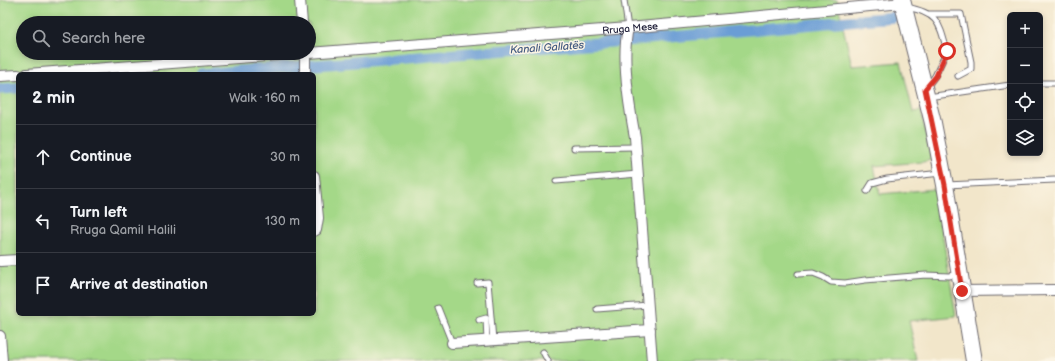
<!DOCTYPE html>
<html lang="en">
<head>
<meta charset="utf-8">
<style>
	:root { --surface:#171b24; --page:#242831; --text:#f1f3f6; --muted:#9ea1a6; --line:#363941 }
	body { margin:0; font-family:"Balsamiq Sans",sans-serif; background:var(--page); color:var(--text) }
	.controls { position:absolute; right:12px; top:12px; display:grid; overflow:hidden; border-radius:6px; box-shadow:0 2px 6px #0003 }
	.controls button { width:36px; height:36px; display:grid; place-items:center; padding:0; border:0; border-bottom:1px solid var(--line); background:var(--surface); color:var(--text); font:20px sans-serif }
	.stop { position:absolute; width:12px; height:12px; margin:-9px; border:3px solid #d93025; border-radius:50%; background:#fff }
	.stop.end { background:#d93025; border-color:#fff; box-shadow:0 1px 4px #0008 }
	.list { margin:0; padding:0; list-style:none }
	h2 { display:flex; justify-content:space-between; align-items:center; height:52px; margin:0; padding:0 16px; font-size:17px }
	h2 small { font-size:13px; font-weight:400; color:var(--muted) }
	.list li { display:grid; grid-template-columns:26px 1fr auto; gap:12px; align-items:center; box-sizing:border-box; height:64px; padding:0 16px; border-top:1px solid var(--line) }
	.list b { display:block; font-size:15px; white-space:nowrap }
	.list p { margin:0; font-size:13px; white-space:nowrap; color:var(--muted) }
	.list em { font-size:13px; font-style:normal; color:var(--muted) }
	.icon { flex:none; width:22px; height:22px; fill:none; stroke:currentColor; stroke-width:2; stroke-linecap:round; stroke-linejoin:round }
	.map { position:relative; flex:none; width:1055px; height:361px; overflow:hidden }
	.search { position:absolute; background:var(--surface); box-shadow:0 2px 6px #0003; left:16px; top:16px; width:300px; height:44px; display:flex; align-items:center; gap:10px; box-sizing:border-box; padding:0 14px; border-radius:22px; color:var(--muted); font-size:15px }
	.panel { position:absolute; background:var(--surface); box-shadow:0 2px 6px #0003; left:16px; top:72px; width:300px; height:244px; border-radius:6px }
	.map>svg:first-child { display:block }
</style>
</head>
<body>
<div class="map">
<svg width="1055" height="361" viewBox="0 0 1055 361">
	<rect width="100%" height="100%" fill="#fcf5e5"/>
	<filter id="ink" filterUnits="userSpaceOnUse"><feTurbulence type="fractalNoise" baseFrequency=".025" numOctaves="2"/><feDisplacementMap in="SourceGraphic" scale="8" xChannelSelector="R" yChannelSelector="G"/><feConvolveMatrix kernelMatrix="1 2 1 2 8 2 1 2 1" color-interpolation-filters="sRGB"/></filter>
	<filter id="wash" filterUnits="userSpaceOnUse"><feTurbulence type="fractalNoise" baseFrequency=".012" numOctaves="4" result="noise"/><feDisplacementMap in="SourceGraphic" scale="16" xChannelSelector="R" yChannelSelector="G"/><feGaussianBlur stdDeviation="0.9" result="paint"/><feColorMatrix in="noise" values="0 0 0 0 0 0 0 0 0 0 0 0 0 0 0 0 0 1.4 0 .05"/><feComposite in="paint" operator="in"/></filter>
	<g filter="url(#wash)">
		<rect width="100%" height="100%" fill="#f2e6ca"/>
		<path fill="#a4d888" stroke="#637d62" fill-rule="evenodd" d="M 0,0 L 837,0 L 852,66 L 901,62 L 913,112 L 921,111 L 931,160 L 923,162 L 874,166 L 880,194 L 935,189 L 956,316 L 909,321 L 918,361 L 0,361 ZM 23,23 L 309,23 L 309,53 L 23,53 ZM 18,74 L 314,74 L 314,314 L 18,314 Z"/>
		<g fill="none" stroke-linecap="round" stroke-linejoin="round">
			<path stroke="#6a9dd5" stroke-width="11" d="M 201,74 L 637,40 L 894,17
				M 0,89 L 18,88"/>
		</g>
	</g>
	<g filter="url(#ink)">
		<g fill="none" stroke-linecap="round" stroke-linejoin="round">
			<g stroke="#6b676d" stroke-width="7">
				<path id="service" d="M 624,0 L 628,28
					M 906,7 C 938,13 939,22 947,51 L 935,76 L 927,87
					M 929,14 L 961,14 L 971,62 L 971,69 L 958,76
					M 1040,83 L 1055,83
					M 928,97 L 1010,85
					M 574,148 L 636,147
					M 556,181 L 638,174
					M 946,185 L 1055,180
					M 867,191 L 872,183 L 887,179 L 941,173
					M 798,274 L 813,273 L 823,277 L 831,282 L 845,283 L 865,280 L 926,275 L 949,276 L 958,274
					M 477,283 L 488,282 L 493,340
					M 438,308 L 452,343
					M 597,309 L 648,305
					M 479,320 L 486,318 L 487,341
					M 543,352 L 548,361"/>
			</g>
			<g stroke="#6b676d" stroke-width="12">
				<g id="minor">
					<path d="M 300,0 L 302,23"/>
					<path d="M 628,28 C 621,59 629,106 635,137 L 652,361"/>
					<path d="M 305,53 L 305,74"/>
					<path id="s1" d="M 309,53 L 628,28 L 903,3"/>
					<path d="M 27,74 L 304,53"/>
					<path d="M 0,76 L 18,75"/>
					<path d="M 314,176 L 318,218 L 316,230 L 314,231"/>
					<path d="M 0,261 L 18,260"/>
					<path d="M 962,291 L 1055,290"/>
					<path d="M 0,336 L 2,361"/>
					<path d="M 452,343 L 650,330"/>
				</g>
			</g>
			<g stroke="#6b676d" stroke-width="18">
				<path id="primary" d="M 902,0 L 933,123 L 945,185 L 974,361"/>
			</g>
			<use href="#service" stroke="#fff" stroke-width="5"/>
			<use href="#minor" stroke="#fff" stroke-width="10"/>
			<use href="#primary" stroke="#fff" stroke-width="16"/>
		</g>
	</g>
	<g fill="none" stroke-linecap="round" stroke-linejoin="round" filter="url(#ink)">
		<path stroke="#d93025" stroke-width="5" d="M 947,51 L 936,76 L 925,89 L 945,185 L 962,291"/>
	</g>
	<g text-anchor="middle" stroke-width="3" stroke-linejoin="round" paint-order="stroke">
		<g font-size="10" fill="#22223b" stroke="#fcf5e5">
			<text dy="4" stroke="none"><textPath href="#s1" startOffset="322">Rruga Mese</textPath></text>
		</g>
		<g font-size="11" font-style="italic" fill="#425980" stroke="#fcf5e5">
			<text transform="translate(547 47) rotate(-4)" y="4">Kanali Gallatës</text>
		</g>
	</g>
</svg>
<div class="controls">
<button>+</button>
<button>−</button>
<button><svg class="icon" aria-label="locate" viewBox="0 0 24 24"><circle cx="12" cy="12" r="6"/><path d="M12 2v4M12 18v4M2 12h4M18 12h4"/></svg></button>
<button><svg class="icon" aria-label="layers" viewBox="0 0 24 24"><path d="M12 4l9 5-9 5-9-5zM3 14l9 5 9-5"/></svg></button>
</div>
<div class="stop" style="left:947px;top:51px"></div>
<div class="stop end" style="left:962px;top:291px"></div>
<div class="search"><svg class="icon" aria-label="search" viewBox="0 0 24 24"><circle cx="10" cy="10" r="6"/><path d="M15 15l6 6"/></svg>Search here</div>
<section class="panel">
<h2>2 min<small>Walk · 160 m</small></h2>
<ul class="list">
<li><svg class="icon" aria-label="ahead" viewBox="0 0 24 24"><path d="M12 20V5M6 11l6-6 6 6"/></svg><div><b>Continue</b></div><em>30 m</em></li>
<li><svg class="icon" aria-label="left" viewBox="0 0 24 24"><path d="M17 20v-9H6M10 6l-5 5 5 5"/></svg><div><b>Turn left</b><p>Rruga Qamil Halili</p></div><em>130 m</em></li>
<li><svg class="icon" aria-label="arrive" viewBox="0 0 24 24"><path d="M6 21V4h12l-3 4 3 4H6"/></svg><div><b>Arrive at destination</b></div></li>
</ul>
</section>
</div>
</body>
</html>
